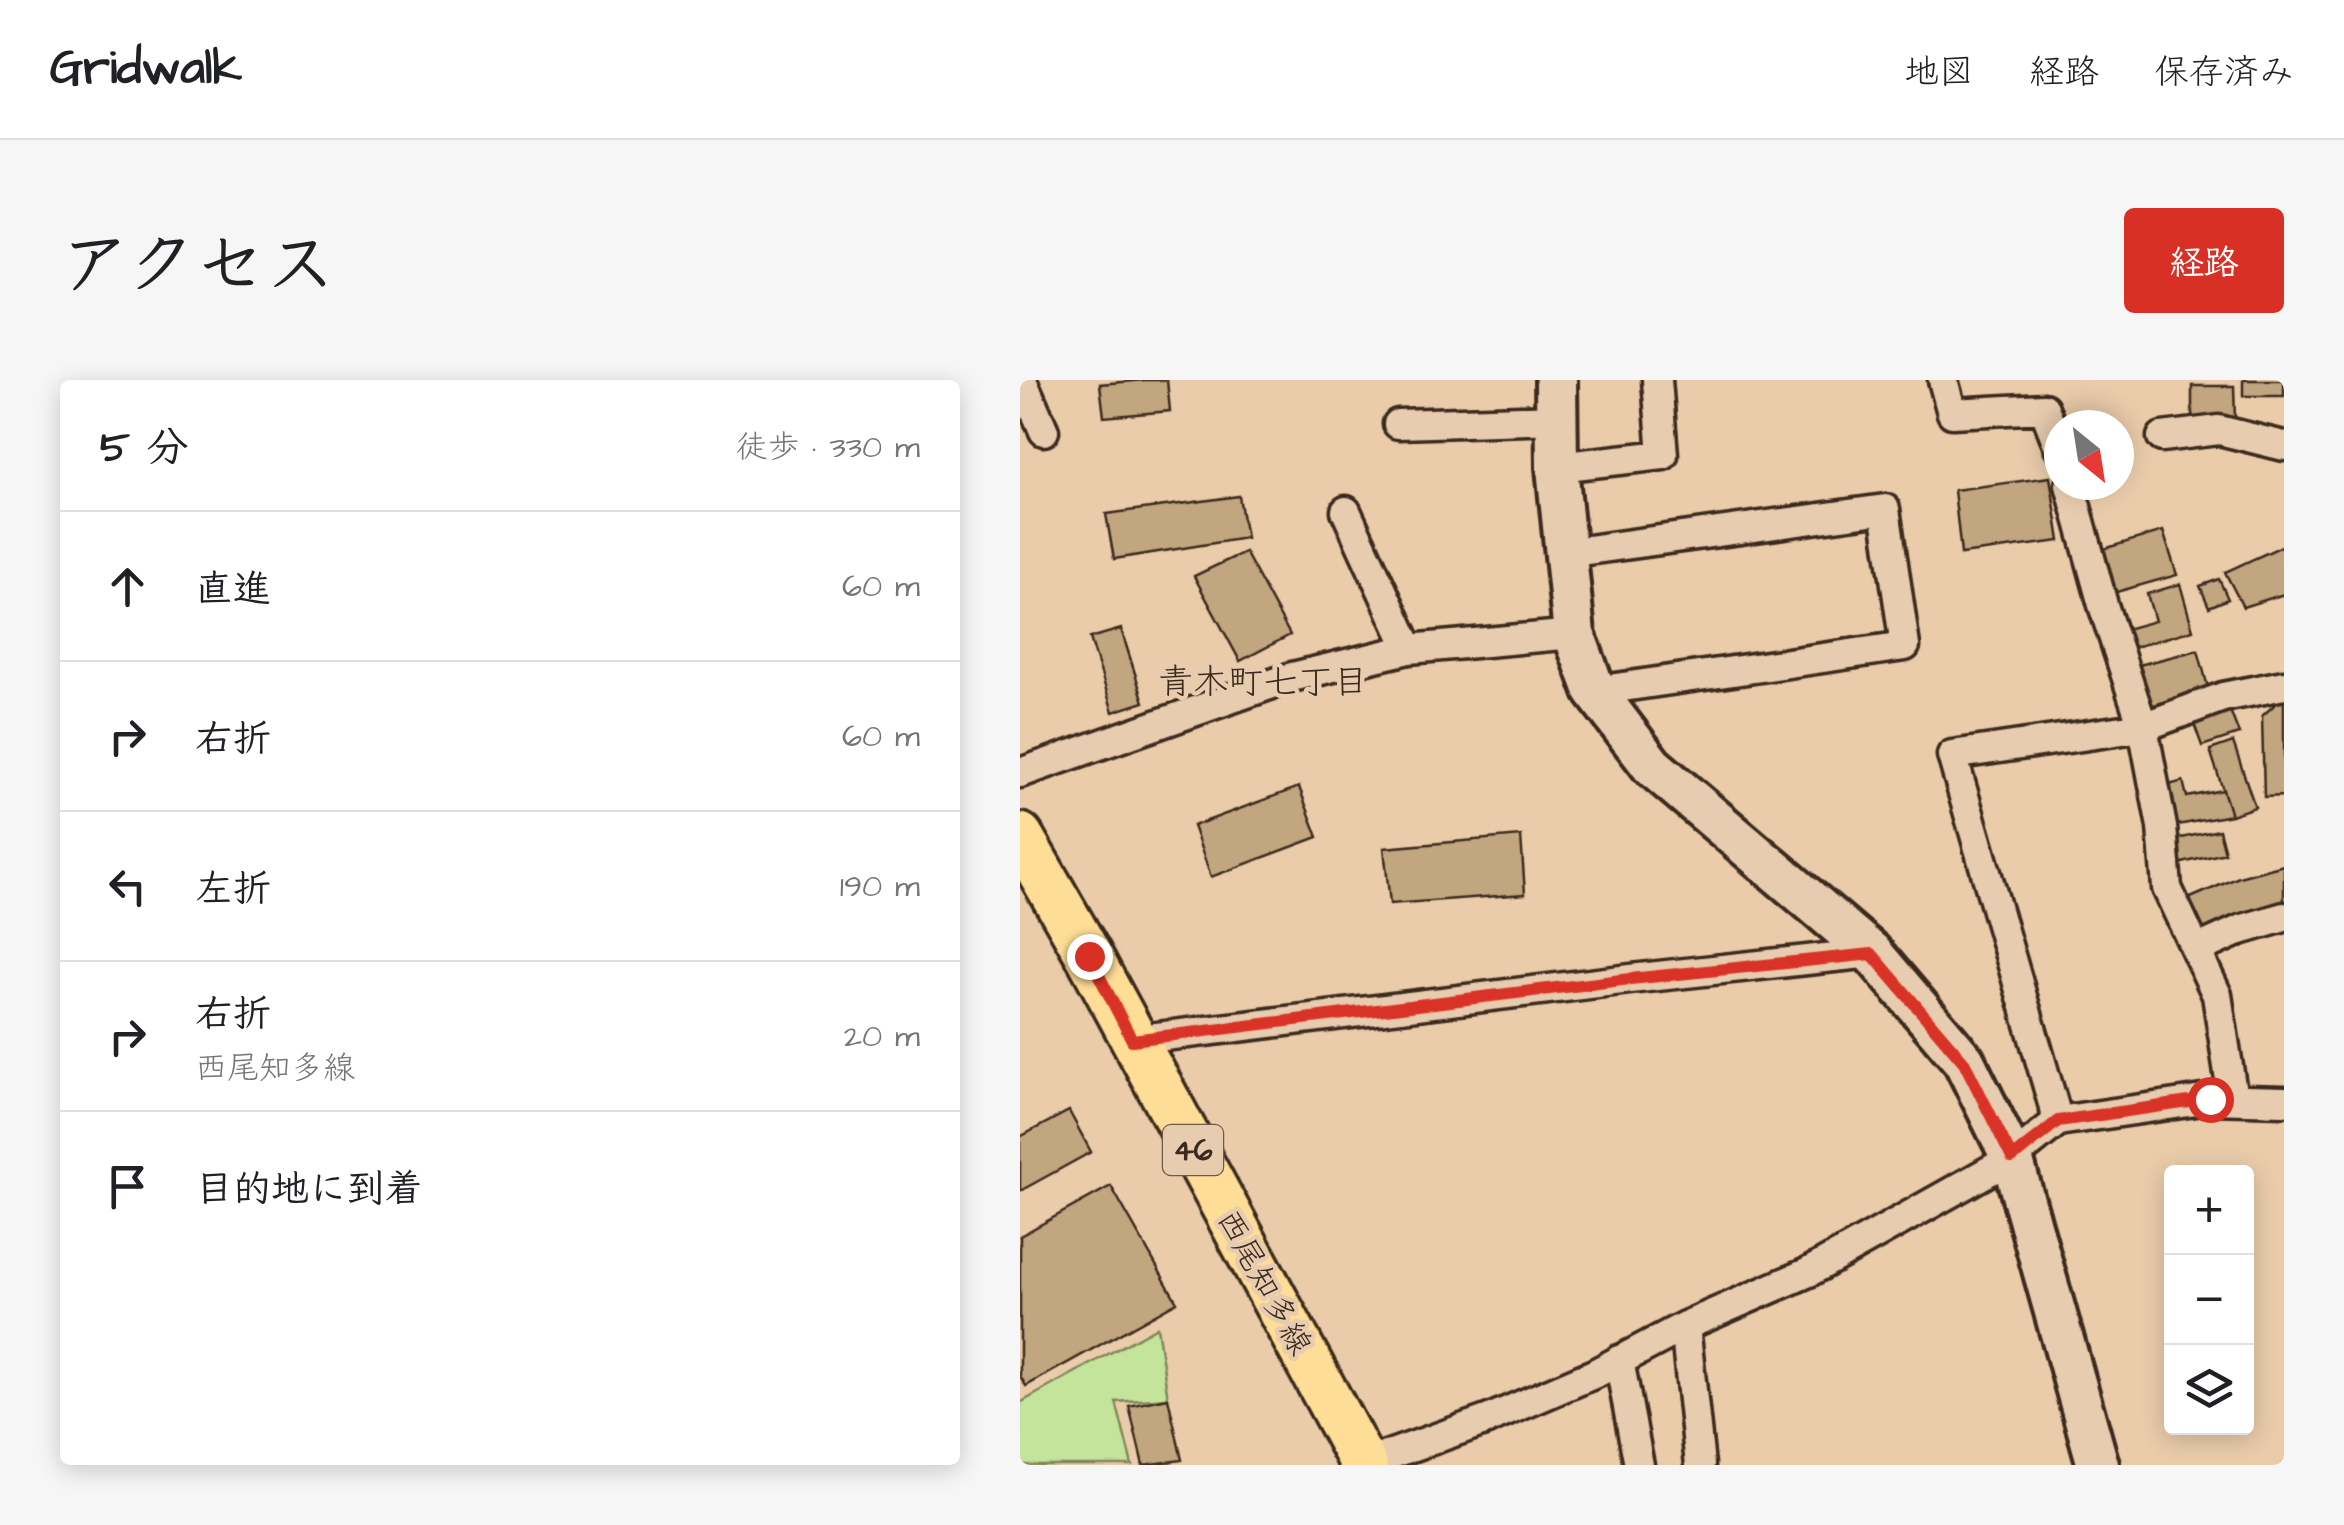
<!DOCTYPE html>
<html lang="ja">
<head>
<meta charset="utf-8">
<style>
	:root { --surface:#fff; --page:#f6f6f6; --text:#202124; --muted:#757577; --line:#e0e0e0; --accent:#d93025 }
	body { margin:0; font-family:"Architects Daughter","Klee One",sans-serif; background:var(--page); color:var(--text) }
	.controls { position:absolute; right:30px; bottom:30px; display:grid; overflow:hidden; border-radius:10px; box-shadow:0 5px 25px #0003 }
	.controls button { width:90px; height:90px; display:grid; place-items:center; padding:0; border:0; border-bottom:2px solid var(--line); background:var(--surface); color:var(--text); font:50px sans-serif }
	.compass { position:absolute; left:1024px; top:30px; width:90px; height:90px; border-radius:50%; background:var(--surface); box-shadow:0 5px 25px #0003; rotate:150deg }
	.stop { position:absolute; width:30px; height:30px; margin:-22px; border:8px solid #d93025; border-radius:50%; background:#fff }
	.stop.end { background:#d93025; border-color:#fff; box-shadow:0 2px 10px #0008 }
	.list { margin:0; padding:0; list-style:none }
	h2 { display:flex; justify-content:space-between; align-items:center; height:130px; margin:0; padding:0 40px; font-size:42px }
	h2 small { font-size:32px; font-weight:400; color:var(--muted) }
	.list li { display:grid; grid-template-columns:65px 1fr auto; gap:30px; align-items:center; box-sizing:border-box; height:150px; padding:0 40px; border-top:2px solid var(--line) }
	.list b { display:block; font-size:38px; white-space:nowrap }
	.list p { margin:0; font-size:32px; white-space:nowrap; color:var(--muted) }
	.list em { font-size:32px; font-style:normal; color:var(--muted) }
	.icon { flex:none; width:55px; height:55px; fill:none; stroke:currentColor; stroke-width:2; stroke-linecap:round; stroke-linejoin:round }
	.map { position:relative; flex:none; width:1264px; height:1085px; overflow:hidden; border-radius:10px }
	header { display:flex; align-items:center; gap:60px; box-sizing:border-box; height:140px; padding:0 50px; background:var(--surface); border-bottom:2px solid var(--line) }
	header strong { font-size:48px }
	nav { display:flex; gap:55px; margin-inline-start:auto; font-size:35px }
	.intro { display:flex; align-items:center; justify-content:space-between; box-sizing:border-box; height:240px; padding:0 60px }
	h1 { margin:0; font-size:70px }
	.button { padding:25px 45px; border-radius:10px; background:var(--accent); color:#fff; font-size:35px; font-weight:700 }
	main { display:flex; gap:60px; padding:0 60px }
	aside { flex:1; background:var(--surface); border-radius:10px; box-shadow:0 5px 25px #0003 }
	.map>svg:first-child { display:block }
</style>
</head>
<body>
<header>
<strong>Gridwalk</strong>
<nav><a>地図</a><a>経路</a><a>保存済み</a></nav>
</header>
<div class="intro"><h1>アクセス</h1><a class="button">経路</a></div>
<main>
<aside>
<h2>5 分<small>徒歩 · 330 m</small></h2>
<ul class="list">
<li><svg class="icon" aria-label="ahead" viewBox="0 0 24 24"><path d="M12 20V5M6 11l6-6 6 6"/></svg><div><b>直進</b></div><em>60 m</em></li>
<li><svg class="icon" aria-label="right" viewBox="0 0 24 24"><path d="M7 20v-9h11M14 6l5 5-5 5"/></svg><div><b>右折</b></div><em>60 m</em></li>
<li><svg class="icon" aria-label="left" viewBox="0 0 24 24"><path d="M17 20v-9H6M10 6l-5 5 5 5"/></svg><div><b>左折</b></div><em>190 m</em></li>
<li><svg class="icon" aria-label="right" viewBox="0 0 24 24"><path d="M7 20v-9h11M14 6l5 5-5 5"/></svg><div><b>右折</b><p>西尾知多線</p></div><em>20 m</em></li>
<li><svg class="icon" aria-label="arrive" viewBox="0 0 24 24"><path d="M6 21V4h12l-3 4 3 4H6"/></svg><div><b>目的地に到着</b></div></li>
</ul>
</aside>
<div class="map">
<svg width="1264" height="1085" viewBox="0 0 1264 1085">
	<rect width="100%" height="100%" fill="#eaccaa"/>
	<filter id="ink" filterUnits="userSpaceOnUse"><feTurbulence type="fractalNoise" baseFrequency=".01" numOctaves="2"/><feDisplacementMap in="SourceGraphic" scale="20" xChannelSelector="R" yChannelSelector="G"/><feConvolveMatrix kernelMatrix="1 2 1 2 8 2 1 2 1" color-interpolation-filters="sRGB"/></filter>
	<g filter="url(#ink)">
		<path fill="#c4e39b" stroke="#80865c" stroke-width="2.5" d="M 137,947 L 148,1018 L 96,1022 L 112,1085 L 0,1085 L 0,1023 Z"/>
		<path fill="#c2a680" stroke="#3b2a1e" stroke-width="2.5" d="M 125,0 L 147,0 L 150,31 L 84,37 L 80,4 Z
			M 1223,0 L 1264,0 L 1264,16 L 1223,16 Z
			M 1172,6 L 1214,6 L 1215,40 L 1172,39 Z
			M 1030,97 L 1040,161 L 941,174 L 934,110 Z
			M 219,116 L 226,158 L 94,179 L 86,134 Z
			M 1143,151 L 1157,195 L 1093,213 L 1080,170 Z
			M 1264,165 L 1264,214 L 1223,227 L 1205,192 Z
			M 225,172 L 270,255 L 220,281 L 174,196 Z
			M 1199,199 L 1208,219 L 1189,227 L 1180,206 Z
			M 1160,204 L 1173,250 L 1108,269 L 1102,250 L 1135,241 L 1127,214 Z
			M 101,249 L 124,322 L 93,332 L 70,258 Z
			M 1178,270 L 1189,311 L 1130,326 L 1119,285 Z
			M 1264,316 L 1264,416 L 1244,417 L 1242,336 Z
			M 1208,325 L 1219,354 L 1182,366 L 1172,338 Z
			M 1213,362 L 1235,427 L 1211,435 L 1190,370 Z
			M 1163,401 L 1167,417 L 1203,410 L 1211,435 L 1152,446 L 1142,407 Z
			M 279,407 L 298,457 L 191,497 L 173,446 Z
			M 1199,450 L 1205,473 L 1158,484 L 1152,460 Z
			M 501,456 L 505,514 L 370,524 L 364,468 Z
			M 1264,485 L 1264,527 L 1183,557 L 1166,520 L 1219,497 Z
			M 49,731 L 71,772 L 0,811 L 0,757 Z
			M 91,806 L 157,922 L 6,1006 L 0,996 L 0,856 Z
			M 148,1018 L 162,1080 L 123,1085 L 109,1026 Z"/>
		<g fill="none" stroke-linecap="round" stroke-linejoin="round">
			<g stroke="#3b2a1e" stroke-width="35">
				<path id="street" d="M 2,0 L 24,51
					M 923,0 L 932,33 L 1024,28 L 1039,67
					M 378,44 L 537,39
					M 1142,57 L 1199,50 L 1264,66
					M 537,87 L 643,75 L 637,0
					M 1050,105 L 1083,225 L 1123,347 L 1142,447 L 1147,508 L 1197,615 L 1213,719
					M 326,131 L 389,269
					M 546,173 L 865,129 L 885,266 L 575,311
					M 0,393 L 272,297 L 389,269 L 554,254
					M 1176,570 L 1220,550 L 1264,537
					M 112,660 L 610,599 L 852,573
					M 1038,741 L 932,375 L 1123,347 L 1203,317 L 1264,305
					M 665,946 L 680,1085
					M 599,980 L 619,1085
					M 341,1085 L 467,1040 L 576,993 L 665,946 L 789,892 L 992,778 L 1038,741 L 1190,719 L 1264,721"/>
			</g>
			<g stroke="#3b2a1e" stroke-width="48">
				<path id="secondary" d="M 536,0 L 537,87 L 554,254 L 575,311 L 632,386 L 852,573 L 944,681 L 992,778 L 1078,1085"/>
			</g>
			<g stroke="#3b2a1e" stroke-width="52">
				<path id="primary" d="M 0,456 L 69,576 L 344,1085"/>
			</g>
			<use href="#street" stroke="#e8ccaf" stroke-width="28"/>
			<use href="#secondary" stroke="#e8ccaf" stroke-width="40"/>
			<use href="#primary" stroke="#fedd96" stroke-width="45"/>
		</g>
	</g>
	<g fill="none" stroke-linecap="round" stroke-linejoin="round" filter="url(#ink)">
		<path stroke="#d93025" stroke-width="12" d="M 69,576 L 112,660 L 610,599 L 852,574 L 944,682 L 992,778 L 1038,741 L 1190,719"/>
	</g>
	<g text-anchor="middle" stroke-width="9" stroke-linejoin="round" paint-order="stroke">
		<rect fill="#e8ccaf" stroke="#6f5b4a" stroke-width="2.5" x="143" y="745" width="60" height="50" rx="8"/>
		<g font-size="30" font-weight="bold" fill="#3b2a1e">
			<text x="173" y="780">46</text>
		</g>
		<g font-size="32" fill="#3b2a1e" stroke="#e8ccaf">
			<text transform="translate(245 902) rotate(61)" y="11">西尾知多線</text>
		</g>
		<g font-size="35" fill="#3b2a1e" stroke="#e8ccaf">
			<text x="243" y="313">青木町七丁目</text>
		</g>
	</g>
</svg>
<div class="controls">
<button>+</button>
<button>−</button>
<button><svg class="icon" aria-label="layers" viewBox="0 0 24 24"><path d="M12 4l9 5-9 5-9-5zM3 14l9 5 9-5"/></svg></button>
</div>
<svg class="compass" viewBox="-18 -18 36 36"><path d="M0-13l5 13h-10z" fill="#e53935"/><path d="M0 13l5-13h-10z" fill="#757577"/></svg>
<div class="stop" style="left:1190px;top:719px"></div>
<div class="stop end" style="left:69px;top:576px"></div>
</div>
</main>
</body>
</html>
